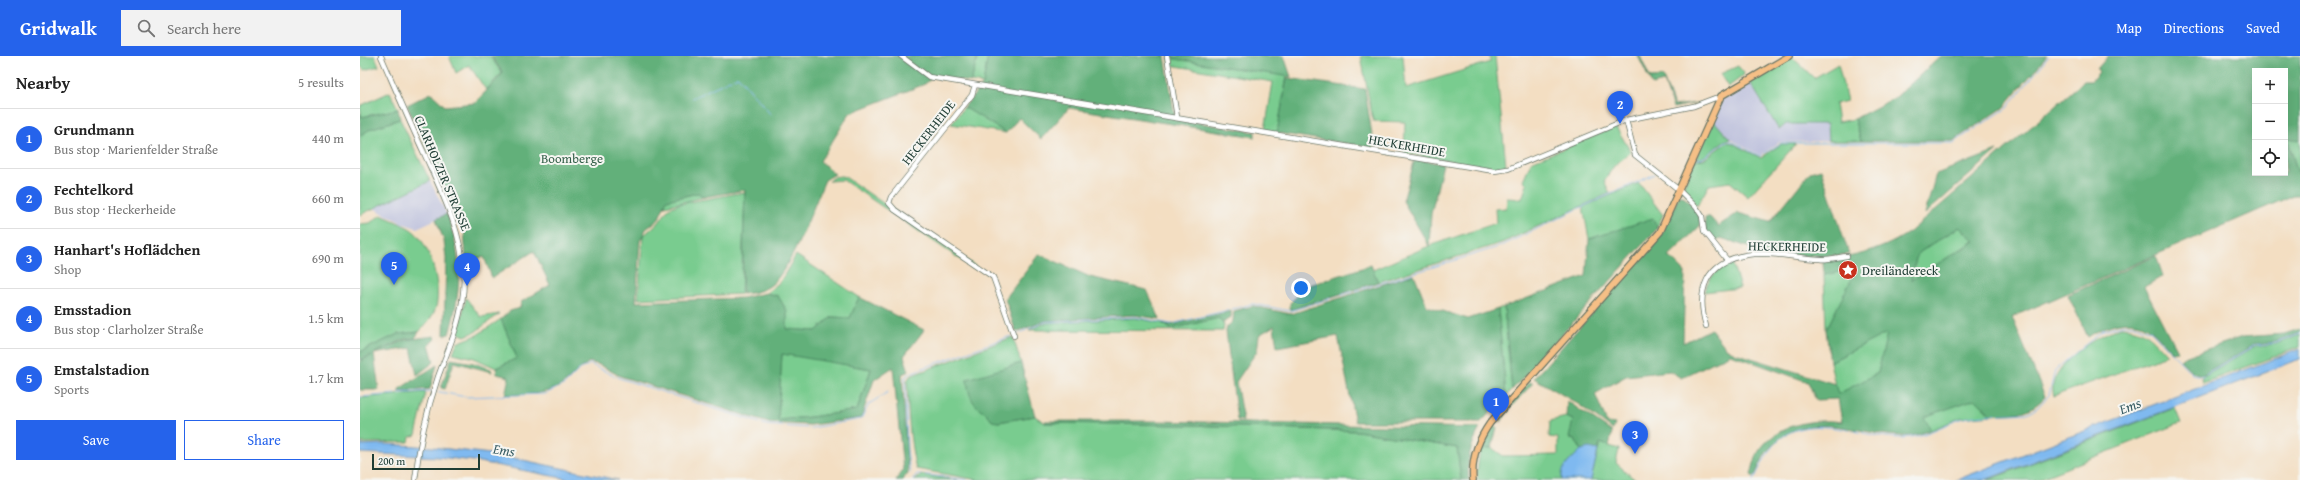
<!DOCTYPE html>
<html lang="en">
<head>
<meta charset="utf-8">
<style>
	:root { --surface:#fff; --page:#f2f2f2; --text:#222; --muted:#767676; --line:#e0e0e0; --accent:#2563eb }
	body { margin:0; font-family:"Gentium Book Plus",serif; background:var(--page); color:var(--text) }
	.controls { position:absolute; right:12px; top:12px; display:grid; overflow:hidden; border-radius:0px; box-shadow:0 4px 16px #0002 }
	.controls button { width:36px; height:36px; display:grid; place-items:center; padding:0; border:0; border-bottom:1px solid var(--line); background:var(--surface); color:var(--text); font:20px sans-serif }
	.scale { position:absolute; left:12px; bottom:10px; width:108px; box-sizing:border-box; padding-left:4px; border:2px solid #1f3d34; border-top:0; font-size:11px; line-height:14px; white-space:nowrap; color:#1f3d34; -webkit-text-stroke:3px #f6f6f2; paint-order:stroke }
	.you { position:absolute; left:941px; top:232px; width:14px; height:14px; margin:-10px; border:3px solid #fff; border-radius:50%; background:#1a73e8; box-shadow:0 0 0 6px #1a73e833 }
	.badge { display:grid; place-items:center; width:26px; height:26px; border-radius:50%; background:var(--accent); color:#fff; font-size:13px; font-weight:700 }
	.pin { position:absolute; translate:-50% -33px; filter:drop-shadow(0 1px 2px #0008) }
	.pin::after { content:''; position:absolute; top:21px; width:14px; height:12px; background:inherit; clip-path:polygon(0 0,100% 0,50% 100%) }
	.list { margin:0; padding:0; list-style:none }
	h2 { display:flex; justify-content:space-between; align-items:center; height:52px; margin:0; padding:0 16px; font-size:17px }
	h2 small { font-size:13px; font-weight:400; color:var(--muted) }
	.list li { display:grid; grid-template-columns:26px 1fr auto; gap:12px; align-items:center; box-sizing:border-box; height:60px; padding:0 16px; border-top:1px solid var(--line) }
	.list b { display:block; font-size:15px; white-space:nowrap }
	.list p { margin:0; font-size:13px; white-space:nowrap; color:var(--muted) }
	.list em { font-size:13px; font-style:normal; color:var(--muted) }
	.actions { display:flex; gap:8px; padding:12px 16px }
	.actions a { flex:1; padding:9px 0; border:1px solid var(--accent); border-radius:0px; text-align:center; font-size:14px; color:var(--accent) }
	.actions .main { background:var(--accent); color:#fff }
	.icon { flex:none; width:22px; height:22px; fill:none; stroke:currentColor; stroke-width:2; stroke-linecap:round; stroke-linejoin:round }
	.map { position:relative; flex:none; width:1940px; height:424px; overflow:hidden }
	header { display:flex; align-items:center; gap:24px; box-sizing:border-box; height:56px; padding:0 20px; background:var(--accent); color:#fff }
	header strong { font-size:19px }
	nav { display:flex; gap:22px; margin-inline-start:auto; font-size:14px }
	.search { width:280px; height:36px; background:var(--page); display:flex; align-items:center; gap:10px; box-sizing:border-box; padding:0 14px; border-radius:0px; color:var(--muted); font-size:15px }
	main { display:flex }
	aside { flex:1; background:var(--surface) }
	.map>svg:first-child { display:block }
</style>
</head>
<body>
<header>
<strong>Gridwalk</strong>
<div class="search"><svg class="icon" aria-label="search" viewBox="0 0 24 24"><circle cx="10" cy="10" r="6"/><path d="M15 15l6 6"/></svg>Search here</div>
<nav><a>Map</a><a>Directions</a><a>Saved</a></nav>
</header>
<main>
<aside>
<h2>Nearby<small>5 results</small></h2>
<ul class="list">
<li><span class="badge">1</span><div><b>Grundmann</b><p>Bus stop · Marienfelder Straße</p></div><em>440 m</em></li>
<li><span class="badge">2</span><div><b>Fechtelkord</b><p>Bus stop · Heckerheide</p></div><em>660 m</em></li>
<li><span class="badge">3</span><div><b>Hanhart's Hoflädchen</b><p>Shop</p></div><em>690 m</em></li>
<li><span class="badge">4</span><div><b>Emsstadion</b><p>Bus stop · Clarholzer Straße</p></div><em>1.5 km</em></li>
<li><span class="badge">5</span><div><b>Emstalstadion</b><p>Sports</p></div><em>1.7 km</em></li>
</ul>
<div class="actions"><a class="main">Save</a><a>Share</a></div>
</aside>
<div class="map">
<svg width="1940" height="424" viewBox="0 0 1940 424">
	<rect width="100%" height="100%" fill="#f6f6f2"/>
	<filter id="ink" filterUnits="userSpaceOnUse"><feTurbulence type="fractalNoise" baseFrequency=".025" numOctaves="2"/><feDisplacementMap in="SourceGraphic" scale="8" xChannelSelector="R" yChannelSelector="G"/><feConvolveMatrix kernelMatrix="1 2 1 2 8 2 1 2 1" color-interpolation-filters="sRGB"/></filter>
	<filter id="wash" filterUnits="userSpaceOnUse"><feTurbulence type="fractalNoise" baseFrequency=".012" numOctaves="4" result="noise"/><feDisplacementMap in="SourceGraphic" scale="16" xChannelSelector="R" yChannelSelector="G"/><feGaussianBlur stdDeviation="0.9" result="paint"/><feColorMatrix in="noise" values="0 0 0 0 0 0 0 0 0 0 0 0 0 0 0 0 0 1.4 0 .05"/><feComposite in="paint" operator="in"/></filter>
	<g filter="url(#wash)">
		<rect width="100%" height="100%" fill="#f3dec2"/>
		<path fill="#bfc2dd" d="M 1389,25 L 1419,74 L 1426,68 L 1467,68 L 1468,85 L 1420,86 L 1400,99 L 1370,83 L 1352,63 L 1361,42 Z
			M 70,125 L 87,158 L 57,172 L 44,168 L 13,152 Z"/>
		<path fill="#79cc8f" stroke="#4c8462" d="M 0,0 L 15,0 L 19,10 L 4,14 L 0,10 Z
			M 89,0 L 130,0 L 142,17 L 126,34 L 109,9 L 96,17 Z
			M 618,0 L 628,0 L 623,28 L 611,26 Z
			M 1001,0 L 1043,0 L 1046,32 L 1130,6 L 1130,0 L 1135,0 L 1146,109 L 1135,112 L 1044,97 L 1045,66 L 1013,65 Z
			M 1432,1 L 1454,22 L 1478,8 L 1487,45 L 1475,48 L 1478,66 L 1494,63 L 1501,85 L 1468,85 L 1467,68 L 1426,68 L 1419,74 L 1391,28 L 1392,24 Z
			M 809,2 L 927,20 L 917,77 L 905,74 L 913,26 L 810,9 Z
			M 1378,10 L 1384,17 L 1383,20 L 1368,31 L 1360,18 Z
			M 30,36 L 38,53 L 2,61 L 0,50 Z
			M 604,51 L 646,77 L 591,68 Z
			M 40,63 L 70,125 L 0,159 L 0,80 L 10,73 Z
			M 1352,63 L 1370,83 C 1357,85 1349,104 1336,102 Z
			M 1256,71 L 1271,96 L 1254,110 L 1244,125 L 1250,137 L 1144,186 L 1018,226 L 1013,214 L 1069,190 L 1136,167 L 1135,153 L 1146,152 L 1147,142 L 1162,143 L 1167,128 L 1163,124 L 1171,106 Z
			M 1927,81 L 1940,84 L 1940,124 Z
			M 1367,86 L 1372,87 L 1401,102 L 1421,88 L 1436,88 L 1388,141 L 1370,126 L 1349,129 L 1337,150 L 1322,134 L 1335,104 L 1344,103 Z
			M 481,120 L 485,121 L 615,210 L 613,212 L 483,124 L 469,125 L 474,121 Z
			M 1279,127 L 1303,159 L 1297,171 L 1293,163 L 1229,183 L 1223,151 Z
			M 385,136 L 381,238 L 278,243 L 283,180 L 300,165 L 309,152 L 319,148 Z
			M 338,137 L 345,141 L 305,150 L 306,144 Z
			M 21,159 C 30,163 40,167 49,172 C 69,183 82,229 76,251 C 73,261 66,268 59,276 L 38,278 L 0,296 L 0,168 L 10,167 Z
			M 1599,171 L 1615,184 L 1551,225 L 1557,198 Z
			M 436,199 L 499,241 L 490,262 L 472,261 L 456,275 L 426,273 L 427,255 L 418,240 L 406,237 L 420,226 Z
			M 1372,206 L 1380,232 L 1344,236 C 1348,221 1358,213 1372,206 Z
			M 1485,215 L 1494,220 L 1466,274 L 1464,219 Z
			M 106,242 L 121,261 L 139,258 L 115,276 L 105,280 L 98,277 Z
			M 1144,251 L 1152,334 L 1146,340 L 1138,253 Z
			M 775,262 L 802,267 L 811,273 L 859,262 L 864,269 L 863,275 L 669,274 L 686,267 Z
			M 141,263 L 157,302 L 136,312 L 114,302 L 93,297 L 97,287 L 117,279 Z
			M 1761,271 C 1786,273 1791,281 1807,299 L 1694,340 C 1684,311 1739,278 1761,271 Z
			M 1528,276 L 1518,317 L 1477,339 L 1470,306 Z
			M 1940,279 L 1940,291 L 1843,327 L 1842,321 L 1895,290 L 1916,288 Z
			M 653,281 L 661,307 L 607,324 L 619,352 L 627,356 L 638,366 L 675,360 L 685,367 L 826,369 L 998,375 L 1097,392 L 1101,424 L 618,424 L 556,413 C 549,384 548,355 547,325 L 550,320 Z
			M 422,297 L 511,313 L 497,354 L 451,361 L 418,364 Z
			M 66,336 L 56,379 L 50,381 L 49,386 L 0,387 L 0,342 Z
			M 1615,343 L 1632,359 L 1600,362 L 1571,374 L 1563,361 Z
			M 1815,352 L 1821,367 L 1676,424 L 1628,424 Z
			M 1206,361 L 1213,364 L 1215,383 L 1221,394 C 1213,403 1200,410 1202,424 L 1118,424 L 1117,417 L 1120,393 L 1132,392 L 1143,400 L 1198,399 L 1198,382 L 1189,381 L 1190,365 Z
			M 1240,387 L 1259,393 L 1256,407 L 1273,422 L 1279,424 L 1231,424 Z
			M 562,419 L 598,424 L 553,424 Z"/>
		<path fill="#62b07a" stroke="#407657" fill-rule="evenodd" d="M 131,0 L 618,0 L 611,26 L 573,21 L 565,28 L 490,57 L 460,105 L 475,118 L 465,124 C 452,154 437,198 417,223 C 409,234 395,237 382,238 L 385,134 L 344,141 L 338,137 L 307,144 L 298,164 L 286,173 L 280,185 L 276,246 L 382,242 L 406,237 L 418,240 L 427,255 L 427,273 L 456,275 L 472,261 L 490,262 L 499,241 L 564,274 L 544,300 L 549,315 L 542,318 L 548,417 L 542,424 L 536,424 L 543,414 L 533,311 L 514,324 L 501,362 L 451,369 L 409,367 L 260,320 L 240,309 L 229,306 C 219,313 212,321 203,328 C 186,340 164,338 145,339 L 149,321 L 137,318 L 136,312 L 157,302 L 141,263 L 150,255 L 160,252 L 161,246 L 190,229 L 174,195 L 132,222 L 124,201 L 106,205 L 104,174 L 47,49 L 71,37 L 85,50 L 115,47 L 143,17 ZM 422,298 L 511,313 L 497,354 L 451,361 L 418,364 Z
			M 628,0 L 805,0 L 815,63 L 895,76 L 895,81 L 709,52 L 681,83 L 659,62 L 646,77 L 604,51 L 623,28 Z
			M 809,0 L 924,0 L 931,21 L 809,2 Z
			M 1278,0 L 1280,0 L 1290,22 L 1303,21 L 1314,50 L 1337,47 L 1313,52 L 1304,26 L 1292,29 Z
			M 1581,0 L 1687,0 L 1643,52 L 1593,85 L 1501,85 L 1494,63 L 1536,41 Z
			M 1748,0 L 1940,0 L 1940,84 L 1927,82 L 1940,124 L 1940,139 L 1934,139 L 1652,261 L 1685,341 C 1668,359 1655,357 1632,359 L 1615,343 L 1564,361 L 1571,374 C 1564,376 1557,379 1550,380 C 1501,382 1449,348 1410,392 C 1403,399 1399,412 1394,421 L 1391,419 C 1393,411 1395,402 1399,395 C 1417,368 1453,362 1482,366 L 1478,343 L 1456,344 L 1448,326 L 1370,298 L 1321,322 L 1310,315 L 1266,320 L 1235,338 L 1247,367 L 1255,368 L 1253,374 L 1218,348 L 1174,322 L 1278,206 L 1302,177 L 1319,140 L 1323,140 C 1332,150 1342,156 1340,170 L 1309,200 L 1325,216 L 1323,287 L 1351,273 L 1366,292 L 1375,297 L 1475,328 L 1478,338 L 1518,317 L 1527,277 L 1470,306 L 1466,274 L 1493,220 L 1485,215 L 1464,219 L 1463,205 C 1495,201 1524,194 1551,175 L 1724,25 L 1731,25 L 1739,16 L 1737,13 ZM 1895,15 L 1925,15 L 1925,117 L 1895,117 ZM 1599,171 L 1615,185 L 1551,224 L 1557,198 Z
			M 927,22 L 1005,33 L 1014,92 L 917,77 Z
			M 38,53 L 40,63 L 10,73 L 0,80 L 0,57 L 2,61 Z
			M 1637,95 L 1565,158 L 1576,118 Z
			M 1055,103 L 1083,108 L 1071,158 L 1069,190 L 1043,145 Z
			M 1461,113 L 1489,198 L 1462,201 L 1396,197 L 1397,194 L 1361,182 L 1354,185 L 1345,174 L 1345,161 L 1350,161 L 1358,170 L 1378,157 L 1410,166 L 1450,116 Z
			M 87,158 C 103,203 102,232 89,278 L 84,279 L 86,202 L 84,185 L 76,163 Z
			M 1293,162 L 1297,171 L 1296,174 L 1152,334 L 1144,251 L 1226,220 L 1229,183 Z
			M 679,198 L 730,221 L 787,234 L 800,263 L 774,259 L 685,265 L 656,276 L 645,243 Z
			M 1796,200 L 1803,220 L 1784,231 L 1817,295 L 1812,296 C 1805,289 1798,279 1790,273 C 1771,259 1746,269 1728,281 L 1708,239 Z
			M 1011,209 L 1018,226 L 930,254 L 930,247 L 947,230 Z
			M 1054,218 L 1067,250 L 1108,263 L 1138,253 L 1146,340 L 1121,366 L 995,366 L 978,280 L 917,291 L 914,270 L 899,279 L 897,295 L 876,326 L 883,365 L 877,364 L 866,275 L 867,271 L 873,265 L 874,255 L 893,250 L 931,258 Z
			M 871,255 L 871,261 L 863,267 L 859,262 L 811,273 L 802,267 L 811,269 Z
			M 1940,273 L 1940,277 L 1916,286 L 1895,288 L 1842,319 L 1832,316 L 1820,304 L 1824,301 L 1882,281 L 1924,278 Z
			M 59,276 L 55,282 L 45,283 L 15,297 L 46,284 L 74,280 L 75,284 L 69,288 L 74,306 L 57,319 L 51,292 L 14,298 L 19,334 L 0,334 L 0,305 L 12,299 L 0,304 L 0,296 L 38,278 Z
			M 91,303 L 114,307 L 131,313 L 132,316 L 94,306 L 85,333 L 81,332 Z
			M 661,307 L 675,360 L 638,366 L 632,365 C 628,357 625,357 619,352 C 610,345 608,334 607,323 Z
			M 77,309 L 70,333 L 39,336 L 39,333 Z
			M 1169,326 L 1173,327 L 1149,353 L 1141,366 L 1140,359 Z
			M 1207,345 L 1252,376 L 1249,390 L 1240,387 L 1238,394 L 1221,394 L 1215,383 L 1209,382 L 1213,364 L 1206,361 Z
			M 685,365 L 796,365 L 1120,372 C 1111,388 1106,405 1109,424 L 1101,424 L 1097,392 L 998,375 L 826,369 L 685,367 Z
			M 1131,370 L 1137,371 L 1132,392 L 1120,393 Z"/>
		<path fill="#7fb9f0" stroke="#4f7b92" d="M 1940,293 L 1940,303 L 1625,424 L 1596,424 Z
			M 24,388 L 72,391 L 139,399 L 258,424 L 213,424 L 114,405 L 78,401 L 0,397 L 0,389 Z
			M 1229,392 L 1238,394 L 1231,424 L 1202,424 C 1200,410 1213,403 1221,394 Z"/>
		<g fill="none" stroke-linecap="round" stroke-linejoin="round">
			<path stroke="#7fb9f0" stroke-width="1" d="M 332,42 L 378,20 L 412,60
				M 1336,103 L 1343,102 L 1366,85 L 1371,85 L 1400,100 L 1421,87 L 1593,87 L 1647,52 L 1689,0
				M 657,278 L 685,266 L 775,261 L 811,268 L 893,248 L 930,255 L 1141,190 L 1224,150 L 1295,118
				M 75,335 L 106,341 L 185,338 L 204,329 L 219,314 L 230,308 L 259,322 L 407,369 L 451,372 L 501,363 L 509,348 L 528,336
				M 39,337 L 72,335
				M 0,341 L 36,338
				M 550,417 L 547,394 L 545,321 L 550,317 L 651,280
				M 552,424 L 557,418 L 561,418 L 607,424
				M 1394,424 C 1399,414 1404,403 1410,394 C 1444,346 1506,388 1552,381 C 1570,378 1585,368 1601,363 C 1622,357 1646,359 1667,357 L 1677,352 L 1689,339 L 1695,314 L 1743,274 L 1762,269 L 1775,269 L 1791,275 L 1832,318 L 1842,320 L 1895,289 L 1916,287 L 1940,278"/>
		</g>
	</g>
	<g filter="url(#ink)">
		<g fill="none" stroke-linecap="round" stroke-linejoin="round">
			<g stroke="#697566" stroke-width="6">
				<path id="minor" d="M 21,0 C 35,32 49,65 64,97 C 85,144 111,192 102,246 C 98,273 87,296 78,321 C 67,354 59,389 55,424
					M 541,0 L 569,21 L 1134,115 L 1148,113 L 1266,64 L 1334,50 L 1355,42 L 1358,43
					M 807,0 L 817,61
					M 615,29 L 612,39 L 531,141 L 529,147 L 535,154 L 633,221 L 654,280
					M 1266,64 L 1275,99 L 1319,134 L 1336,151 L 1342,160 L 1344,175 L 1368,205
					M 1346,270 C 1336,235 1345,206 1386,199 C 1409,195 1436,202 1460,203 C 1468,204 1478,201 1487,200"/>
			</g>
			<g stroke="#697566" stroke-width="8">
				<path id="major" d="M 1113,424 C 1111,403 1118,384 1130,367 L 1300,176 L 1361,40 L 1429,0"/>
			</g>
			<use href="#minor" stroke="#fff" stroke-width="4.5"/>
			<use href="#major" stroke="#f5bf86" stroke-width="5.5"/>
		</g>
	</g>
	<defs>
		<g id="sight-disc" transform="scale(1)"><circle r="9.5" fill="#c8321e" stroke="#f6f6f2"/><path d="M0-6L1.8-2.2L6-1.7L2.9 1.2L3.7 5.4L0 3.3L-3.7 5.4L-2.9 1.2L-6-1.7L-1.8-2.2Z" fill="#fff"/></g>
	</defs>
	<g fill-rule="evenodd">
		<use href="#sight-disc" x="1488" y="214"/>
	</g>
	<g text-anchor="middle" stroke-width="4" stroke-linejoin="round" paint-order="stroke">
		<g font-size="13" fill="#1f3d34" stroke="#f6f6f2">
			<text transform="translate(568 76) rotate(-52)" y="5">HECKERHEIDE</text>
			<text transform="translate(1047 89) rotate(10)" y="5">HECKERHEIDE</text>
			<text transform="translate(83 117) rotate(67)" y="5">CLARHOLZER STRASSE</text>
			<text transform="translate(1427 190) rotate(1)" y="5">HECKERHEIDE</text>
		</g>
		<g font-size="13" fill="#36614b" stroke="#f6f6f2">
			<text x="212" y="107">Boomberge</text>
		</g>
		<g font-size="13" fill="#1f3d34" stroke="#f6f6f2" text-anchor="start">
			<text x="1502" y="219">Dreiländereck</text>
		</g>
		<g font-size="14" font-style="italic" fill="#375c63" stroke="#f6f6f2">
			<text transform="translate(1770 350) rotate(-21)" y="5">Ems</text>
			<text transform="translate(144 394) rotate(9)" y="5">Ems</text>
		</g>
	</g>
</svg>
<div class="controls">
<button>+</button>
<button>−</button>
<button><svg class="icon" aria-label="locate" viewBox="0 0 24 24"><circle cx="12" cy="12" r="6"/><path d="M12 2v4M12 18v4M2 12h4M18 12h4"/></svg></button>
</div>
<div class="scale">200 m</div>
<div class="you"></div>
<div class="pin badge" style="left:1136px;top:365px">1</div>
<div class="pin badge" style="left:1260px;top:68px">2</div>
<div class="pin badge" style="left:1275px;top:398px">3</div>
<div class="pin badge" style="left:107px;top:230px">4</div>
<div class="pin badge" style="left:34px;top:229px">5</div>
</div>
</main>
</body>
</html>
